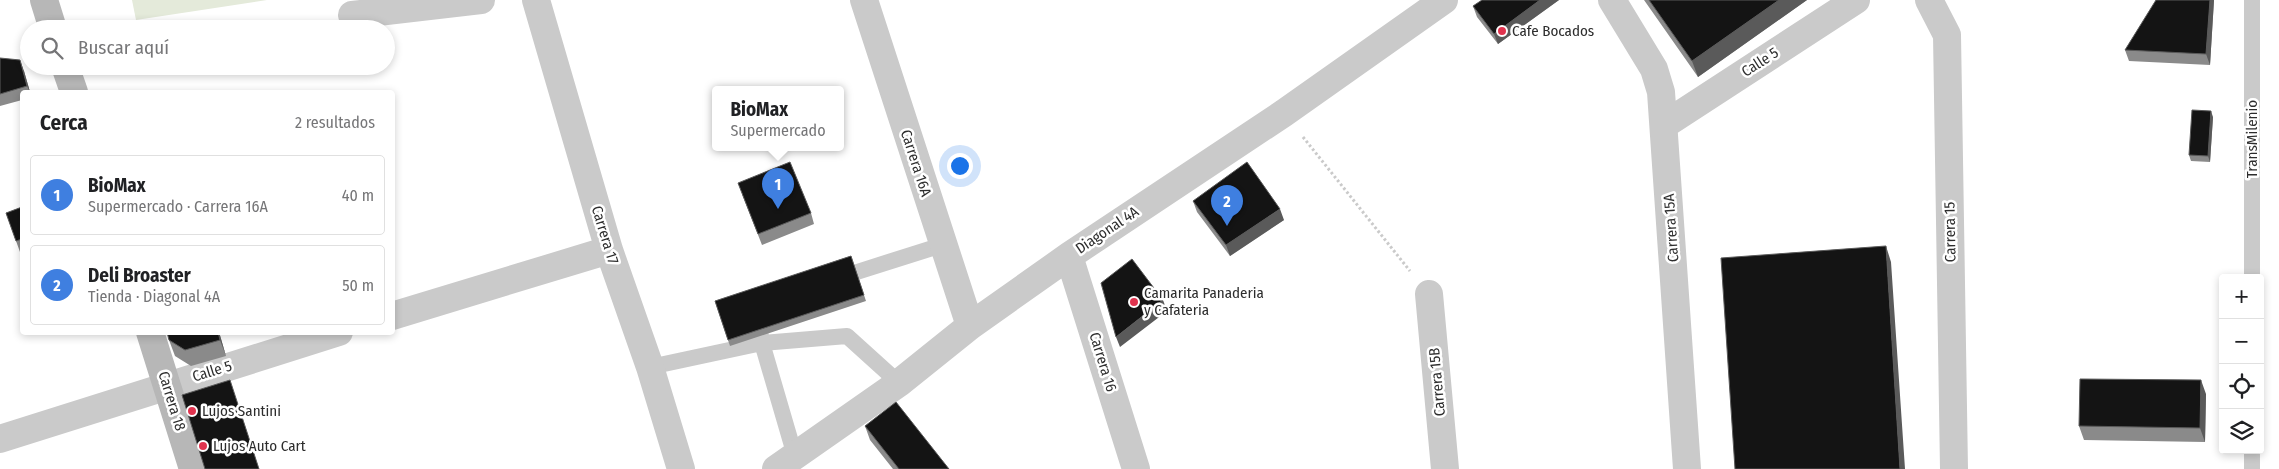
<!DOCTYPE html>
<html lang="es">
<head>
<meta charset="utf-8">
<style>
	:root { --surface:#fff; --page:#f2f2f2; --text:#202124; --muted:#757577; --line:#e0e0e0; --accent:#1a73e8 }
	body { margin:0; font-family:"Fira Sans Condensed",sans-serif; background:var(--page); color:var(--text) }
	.controls { position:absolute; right:15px; bottom:15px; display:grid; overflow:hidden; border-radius:5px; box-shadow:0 2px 8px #0003 }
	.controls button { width:45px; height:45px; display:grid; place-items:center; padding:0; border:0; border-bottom:1px solid var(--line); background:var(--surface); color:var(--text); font:25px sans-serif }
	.you { position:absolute; left:959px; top:165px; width:18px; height:18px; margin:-12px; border:4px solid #fff; border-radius:50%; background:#1a73e8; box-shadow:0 0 0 8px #1a73e833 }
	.badge { display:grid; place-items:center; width:32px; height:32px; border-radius:50%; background:var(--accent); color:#fff; font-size:16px; font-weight:700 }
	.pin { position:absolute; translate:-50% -41px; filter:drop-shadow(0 1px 2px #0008) }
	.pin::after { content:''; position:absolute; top:26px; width:18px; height:15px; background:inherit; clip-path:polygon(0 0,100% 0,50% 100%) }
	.popup { position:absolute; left:712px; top:86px; width:132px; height:65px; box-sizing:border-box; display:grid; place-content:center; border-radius:5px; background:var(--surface); filter:drop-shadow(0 1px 4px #0005); font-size:16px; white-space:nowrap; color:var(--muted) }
	.popup b { font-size:19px; color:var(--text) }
	.popup::after { content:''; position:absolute; left:50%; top:100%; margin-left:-10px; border:10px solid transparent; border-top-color:var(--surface) }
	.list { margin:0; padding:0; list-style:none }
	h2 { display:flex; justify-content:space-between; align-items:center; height:65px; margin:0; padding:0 20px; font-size:21px }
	h2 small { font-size:16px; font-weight:400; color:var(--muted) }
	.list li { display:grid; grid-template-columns:32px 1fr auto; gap:15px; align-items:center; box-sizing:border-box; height:80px; margin:0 10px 10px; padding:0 10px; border:1px solid var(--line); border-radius:5px }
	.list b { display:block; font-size:19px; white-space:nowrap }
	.list p { margin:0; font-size:16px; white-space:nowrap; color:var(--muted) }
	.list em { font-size:16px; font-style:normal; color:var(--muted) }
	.icon { flex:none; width:28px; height:28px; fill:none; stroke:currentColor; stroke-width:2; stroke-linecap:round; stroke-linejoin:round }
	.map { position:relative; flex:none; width:2279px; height:469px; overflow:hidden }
	.search { position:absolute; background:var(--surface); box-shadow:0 2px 8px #0003; left:20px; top:20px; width:375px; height:55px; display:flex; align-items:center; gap:12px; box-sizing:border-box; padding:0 18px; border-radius:28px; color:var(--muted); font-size:19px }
	.panel { position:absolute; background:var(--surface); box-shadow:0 2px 8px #0003; left:20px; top:90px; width:375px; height:245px; border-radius:5px }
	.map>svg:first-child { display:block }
</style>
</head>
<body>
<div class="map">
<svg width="2279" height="469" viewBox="0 0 2279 469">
	<rect width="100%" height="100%" fill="#fff"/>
	<path fill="#e4eada" d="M 132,0 L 267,0 L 136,20 Z"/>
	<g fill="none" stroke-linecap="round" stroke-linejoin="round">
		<path stroke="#cacaca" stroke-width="3" stroke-dasharray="2.5 2.5" stroke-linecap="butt" d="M 1303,137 L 1410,271"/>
		<path stroke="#cacaca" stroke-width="16" d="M 857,272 L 942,245
			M 2252,278 L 2252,0
			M 761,336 L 762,343 L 847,336 L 899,383
			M 650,367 L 762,343 L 795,456
			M 2252,469 L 2252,450"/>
		<path stroke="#cacaca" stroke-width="28" d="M 536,0 L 609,250 L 650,367 L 681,469
			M 864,0 L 970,326
			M 1612,0 L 1654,69 L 1661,92 L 1687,469
			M 1929,0 L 1947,35 L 1954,469
			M 352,15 L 481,0
			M 1664,125 L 1856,0
			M 1069,256 L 1136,469
			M 1429,294 L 1445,469
			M 392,316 L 609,250
			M 0,439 L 339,332
			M 776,469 L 899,383 L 970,326 L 1069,256 L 1284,113 L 1444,0"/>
		<path stroke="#b7b7b7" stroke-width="28" d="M 44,0 L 53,29
			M 65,66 L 74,92
			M 150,332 L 193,469"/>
	</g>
	<path fill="#8a8a8a" d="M 1559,0 L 1498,44 L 1477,17 L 1473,6 Z
		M 1644,0 L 1807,0 L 1698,77 Z
		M 2214,0 L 2210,65 L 2129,61 L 2125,50 Z
		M 0,58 L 24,71 L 30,92 L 22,92 L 22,100 L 0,106 Z
		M 2213,117 L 2210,162 L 2191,161 L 2189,155 Z
		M 742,194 L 811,213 L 814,224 L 762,245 Z
		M 1193,201 L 1284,220 L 1230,256 L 1197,212 Z
		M 22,207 L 22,251 L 20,252 L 6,213 Z
		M 851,256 L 866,301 L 730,346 L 715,301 Z
		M 219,332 L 226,356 L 191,366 L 175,356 L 169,340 Z
		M 2206,394 L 2205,442 L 2084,440 L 2079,426 Z
		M 865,426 L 949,469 L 893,469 L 870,440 Z"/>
	<path fill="#5a5a5a" d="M 1540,0 L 1559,0 L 1498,44 L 1494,34 Z
		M 1779,0 L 1807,0 L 1698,77 L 1692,61 Z
		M 2210,0 L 2214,0 L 2210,65 L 2206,54 Z
		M 20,60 L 24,71 L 30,92 L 27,86 Z
		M 2211,111 L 2213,117 L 2210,162 L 2208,156 Z
		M 1280,209 L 1284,220 L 1230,256 L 1226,245 Z
		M 1886,246 L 1891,262 L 1905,469 L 1900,469 Z
		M 1163,300 L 1167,311 L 1120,347 L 1116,337 Z
		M 218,332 L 219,332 L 226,356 L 220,340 Z
		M 2201,380 L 2206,394 L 2205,442 L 2200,428 Z"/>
	<path fill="#141414" stroke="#5a5a5a" d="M 1482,0 L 1540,0 L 1494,34 L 1473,6 Z
		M 1649,0 L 1779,0 L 1692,61 Z
		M 2156,0 L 2210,0 L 2206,54 L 2125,50 Z
		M 0,58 L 20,60 L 27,86 L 0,94 Z
		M 2192,110 L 2211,111 L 2208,156 L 2189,155 Z
		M 790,162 L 811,213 L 758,234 L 738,183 Z
		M 1247,162 L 1280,209 L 1226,245 L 1193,201 Z
		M 22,207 L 22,239 L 16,241 L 6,213 Z
		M 1886,246 L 1900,469 L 1735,469 L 1721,258 Z
		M 851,256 L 864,295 L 728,340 L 715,301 Z
		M 1132,259 L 1163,300 L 1116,337 L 1101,283 Z
		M 167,332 L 218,332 L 220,340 L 185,350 L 169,340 Z
		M 2080,379 L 2201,380 L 2200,428 L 2079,426 Z
		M 230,380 L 259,469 L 205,469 L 182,395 Z
		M 896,402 L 949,469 L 899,469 L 865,426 Z"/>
	<g fill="#e0334e" stroke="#fff" stroke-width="2">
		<circle cx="1502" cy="31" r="5"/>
		<circle cx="1134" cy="302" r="5"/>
		<circle cx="192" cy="411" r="5"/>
		<circle cx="203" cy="446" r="5"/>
	</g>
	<g text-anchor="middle" stroke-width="5" stroke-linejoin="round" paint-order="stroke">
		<g font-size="15" fill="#2d2d2d" stroke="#fff" text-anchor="start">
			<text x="1512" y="36">Cafe Bocados</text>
			<text x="1144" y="298">Camarita Panaderia<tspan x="1144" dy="17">y Cafateria</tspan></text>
			<text x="202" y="416">Lujos Santini</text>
			<text x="213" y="451">Lujos Auto Cart</text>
		</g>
		<g font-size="15" fill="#2d2d2d" stroke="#fff">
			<text transform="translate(1760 62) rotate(-33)" y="5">Calle 5</text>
			<text transform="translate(2252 139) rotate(-90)" y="5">TransMilenio</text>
			<text transform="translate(916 163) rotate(72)" y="5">Carrera 16A</text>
			<text transform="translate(1671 228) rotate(-94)" y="5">Carrera 15A</text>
			<text transform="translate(1107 230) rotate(-34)" y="5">Diagonal 4A</text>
			<text transform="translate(1950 232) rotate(-91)" y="5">Carrera 15</text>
			<text transform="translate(605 235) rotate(73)" y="5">Carrera 17</text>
			<text transform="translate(1103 362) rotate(73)" y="5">Carrera 16</text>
			<text transform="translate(212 371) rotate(-17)" y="5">Calle 5</text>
			<text transform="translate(1437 382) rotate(-95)" y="5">Carrera 15B</text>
			<text transform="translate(172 401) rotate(73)" y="5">Carrera 18</text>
		</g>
	</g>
</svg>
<div class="controls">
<button>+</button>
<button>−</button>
<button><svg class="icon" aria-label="locate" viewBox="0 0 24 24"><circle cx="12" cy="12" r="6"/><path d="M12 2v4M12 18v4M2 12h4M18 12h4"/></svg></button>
<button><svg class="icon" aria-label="layers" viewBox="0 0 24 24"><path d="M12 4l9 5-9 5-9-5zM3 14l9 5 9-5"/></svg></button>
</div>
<div class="you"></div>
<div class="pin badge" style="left:778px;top:209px;background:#3f7fe0">1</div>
<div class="popup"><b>BioMax</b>Supermercado</div>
<div class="pin badge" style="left:1227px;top:226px;background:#3f7fe0">2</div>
<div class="search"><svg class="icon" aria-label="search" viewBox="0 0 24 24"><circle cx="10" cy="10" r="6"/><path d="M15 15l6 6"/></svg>Buscar aquí</div>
<section class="panel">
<h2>Cerca<small>2 resultados</small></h2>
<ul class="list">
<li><span class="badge" style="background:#3f7fe0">1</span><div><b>BioMax</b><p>Supermercado · Carrera 16A</p></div><em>40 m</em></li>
<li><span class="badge" style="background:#3f7fe0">2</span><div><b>Deli Broaster</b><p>Tienda · Diagonal 4A</p></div><em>50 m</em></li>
</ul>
</section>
</div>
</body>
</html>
